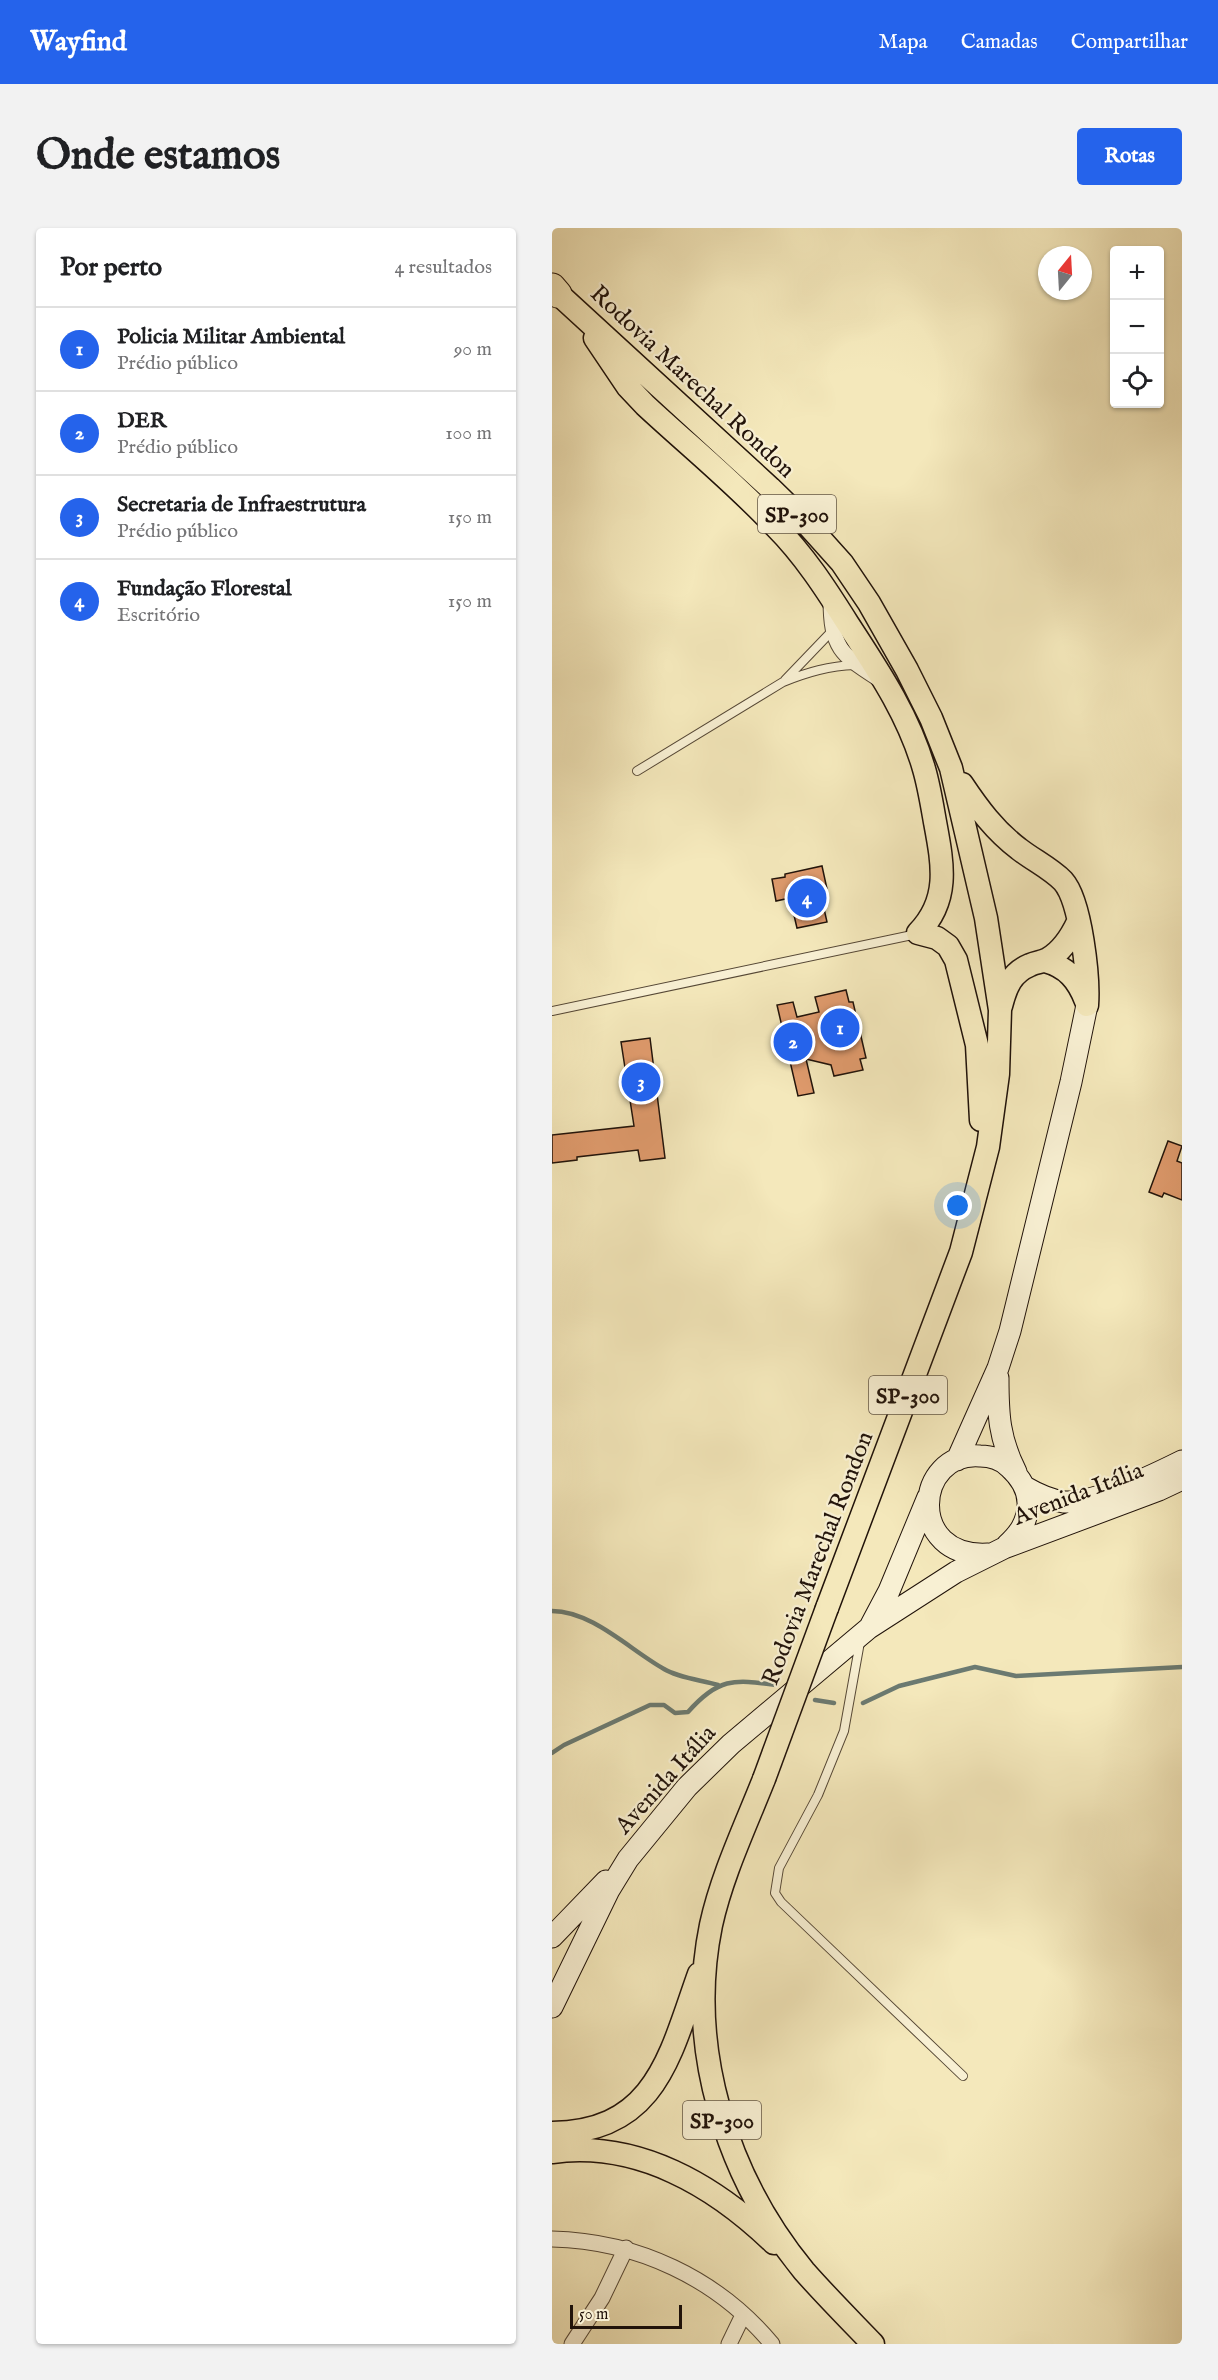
<!DOCTYPE html>
<html lang="pt">
<head>
<meta charset="utf-8">
<style>
	:root { --surface:#fff; --page:#f2f2f2; --text:#202124; --muted:#757577; --line:#e0e0e0; --accent:#2563eb }
	body { margin:0; font-family:"IM FELL English",serif; background:var(--page); color:var(--text) }
	.controls { position:absolute; right:18px; top:18px; display:grid; overflow:hidden; border-radius:6px; box-shadow:0 2px 4px #0004 }
	.controls button { width:54px; height:54px; display:grid; place-items:center; padding:0; border:0; border-bottom:2px solid var(--line); background:var(--surface); color:var(--text); font:30px sans-serif }
	.compass { position:absolute; left:486px; top:18px; width:54px; height:54px; border-radius:50%; background:var(--surface); box-shadow:0 2px 4px #0004; rotate:18deg }
	.scale { position:absolute; left:18px; bottom:15px; width:112px; box-sizing:border-box; padding-left:6px; border:3px solid #21130a; border-top:0; font-size:16px; line-height:21px; white-space:nowrap; color:#21130a; -webkit-text-stroke:4px #f8f0d3; paint-order:stroke }
	.you { position:absolute; left:406px; top:978px; width:21px; height:21px; margin:-15px; border:4px solid #fff; border-radius:50%; background:#1a73e8; box-shadow:0 0 0 9px #1a73e833 }
	.badge { display:grid; place-items:center; width:39px; height:39px; border-radius:50%; background:var(--accent); color:#fff; font-size:20px; font-weight:700 }
	.pin { position:absolute; translate:-50% -50%; border:3px solid #fff; box-shadow:0 2px 6px #0006 }
	.list { margin:0; padding:0; list-style:none }
	h2 { display:flex; justify-content:space-between; align-items:center; height:78px; margin:0; padding:0 24px; font-size:26px }
	h2 small { font-size:20px; font-weight:400; color:var(--muted) }
	.list li { display:grid; grid-template-columns:39px 1fr auto; gap:18px; align-items:center; box-sizing:border-box; height:84px; padding:0 24px; border-top:2px solid var(--line) }
	.list b { display:block; font-size:22px; white-space:nowrap }
	.list p { margin:0; font-size:20px; white-space:nowrap; color:var(--muted) }
	.list em { font-size:20px; font-style:normal; color:var(--muted) }
	.icon { flex:none; width:33px; height:33px; fill:none; stroke:currentColor; stroke-width:2; stroke-linecap:round; stroke-linejoin:round }
	.map { position:relative; flex:none; width:630px; height:2116px; overflow:hidden; border-radius:6px }
	header { display:flex; align-items:center; gap:36px; box-sizing:border-box; height:84px; padding:0 30px; background:var(--accent); color:#fff }
	header strong { font-size:28px }
	nav { display:flex; gap:33px; margin-inline-start:auto; font-size:21px }
	.intro { display:flex; align-items:center; justify-content:space-between; box-sizing:border-box; height:144px; padding:0 36px }
	h1 { margin:0; font-size:42px }
	.button { padding:15px 27px; border-radius:6px; background:var(--accent); color:#fff; font-size:21px; font-weight:700 }
	main { display:flex; gap:36px; padding:0 36px }
	aside { flex:1; background:var(--surface); border-radius:6px; box-shadow:0 2px 4px #0004 }
	.map>svg:first-child { display:block }
</style>
</head>
<body>
<header>
<strong>Wayfind</strong>
<nav><a>Mapa</a><a>Camadas</a><a>Compartilhar</a></nav>
</header>
<div class="intro"><h1>Onde estamos</h1><a class="button">Rotas</a></div>
<main>
<aside>
<h2>Por perto<small>4 resultados</small></h2>
<ul class="list">
<li><span class="badge">1</span><div><b>Policia Militar Ambiental</b><p>Prédio público</p></div><em>90 m</em></li>
<li><span class="badge">2</span><div><b>DER</b><p>Prédio público</p></div><em>100 m</em></li>
<li><span class="badge">3</span><div><b>Secretaria de Infraestrutura</b><p>Prédio público</p></div><em>150 m</em></li>
<li><span class="badge">4</span><div><b>Fundação Florestal</b><p>Escritório</p></div><em>150 m</em></li>
</ul>
</aside>
<div class="map">
<svg width="630" height="2116" viewBox="0 0 630 2116">
	<rect width="100%" height="100%" fill="#f4e8bb"/>
	<filter id="stains"><feTurbulence type="fractalNoise" baseFrequency=".00333" numOctaves="4"/><feColorMatrix values="0 0 0 0 .2 0 0 0 0 .09 0 0 0 0 .02 0 0 0 .5 -.17"/></filter>
	<radialGradient id="worn" r=".72"><stop offset=".6" stop-color="#630" stop-opacity="0"/><stop offset="1" stop-color="#630" stop-opacity=".3"/></radialGradient>
	<g fill="none" stroke-linecap="round" stroke-linejoin="round">
		<path stroke="#6b7a71" stroke-width="4.5" d="M 0,1383 C 40,1383 78,1422 112,1441 C 127,1450 149,1452 166,1457
			M 263,1472 L 282,1475
			M 311,1475 L 347,1458 L 423,1439 L 464,1448 L 630,1439
			M 0,1525 L 12,1517 L 98,1477 L 112,1477 L 123,1485 L 136,1484 C 166,1450 181,1451 224,1457"/>
	</g>
	<path fill="#e09b6d" stroke="#21130a" stroke-width="1.5" d="M 270,638 L 275,661 L 268,663 L 275,694 L 245,700 L 238,670 L 224,673 L 220,651 L 233,649 L 233,646 Z
		M 294,762 L 297,774 L 301,774 L 314,830 L 308,831 L 311,842 L 282,848 L 279,837 L 254,831 L 262,865 L 246,868 L 225,777 L 241,774 L 245,789 L 267,784 L 263,769 Z
		M 98,810 L 113,930 L 88,933 L 86,922 L 25,929 L 25,932 L 0,935 L 0,907 L 82,898 L 69,814 Z
		M 616,913 L 630,918 L 625,933 L 630,935 L 630,972 L 612,965 L 610,969 L 597,964 Z"/>
	<g fill="none" stroke-linecap="round" stroke-linejoin="round">
		<g stroke="#564836" stroke-width="10">
			<path id="lane" d="M 233,452 L 280,403
				M 85,543 L 231,454 C 256,444 277,438 303,437
				M 0,783 L 365,706
				M 308,1414 L 292,1503 L 266,1567 L 227,1640 L 223,1665 L 229,1674 L 411,1848"/>
		</g>
		<g stroke="#564836" stroke-width="17">
			<path id="street" d="M 279,371 C 279,422 290,427 330,453
				M 0,2011 C 85,2013 165,2050 220,2116
				M 20,2116 L 50,2070 L 74,2020
				M 177,2116 L 191,2087"/>
		</g>
		<g stroke="#21130a" stroke-width="23">
			<path id="secondary" d="M 446,1150 C 446,1187 447,1210 464,1244
				M 405,1232 L 446,1140 L 458,1103 L 519,854 L 535,777
				M 473,1259 C 485,1266 498,1272 512,1274 C 543,1276 602,1247 630,1233
				M 436,1326 C 354,1331 362,1223 428,1228 C 439,1228 449,1231 457,1239 C 468,1249 477,1263 476,1278 C 475,1295 467,1306 455,1317
				M 319,1397 L 337,1363 L 376,1269
				M 0,1709 L 54,1653
				M 0,1779 L 57,1662 L 76,1631 L 135,1559 L 179,1516 L 317,1400 L 404,1344 L 452,1320 L 607,1262 L 630,1251"/>
		</g>
		<g stroke="#21130a" stroke-width="25">
			<path id="primary" d="M 0,60 L 218,260 L 255,296 L 290,335 L 317,375 L 355,442 L 379,490 L 399,540 L 434,690 L 448,782 L 446,846 L 436,919 L 409,1024 L 275,1380
				M 43,110 L 76,159 L 93,177 C 136,217 183,255 223,298 C 252,327 274,361 296,396 C 326,442 357,488 372,541 C 377,558 380,577 383,594 C 391,637 398,672 366,705 L 385,710 L 396,718 L 404,732 L 425,817 L 429,892
				M 410,556 C 426,580 443,603 467,621 C 481,632 498,640 511,653 C 529,673 537,750 535,777
				M 493,733 C 515,739 526,752 534,773
				M 449,778 C 454,759 459,745 478,737 C 484,734 491,734 496,731 C 510,723 519,709 526,694
				M 212,1551 C 193,1599 170,1647 159,1697 C 134,1819 174,1948 252,2043 C 274,2068 298,2092 321,2116
				M 0,1905 C 104,1904 118,1827 147,1746
				M 0,1924 C 86,1912 163,1958 222,2015"/>
		</g>
		<g stroke="#21130a" stroke-width="29">
			<path id="highway" d="M 0,59 L 6,66"/>
		</g>
		<use href="#lane" stroke="#f8f0d3" stroke-width="8"/>
		<use href="#street" stroke="#f8f0d3" stroke-width="15"/>
		<use href="#secondary" stroke="#f8f0d3" stroke-width="21"/>
		<use href="#primary" stroke="#f4e8bb" stroke-width="22"/>
		<use href="#highway" stroke="#f4e8bb" stroke-width="27"/>
		<g stroke="#21130a" stroke-width="25" stroke-linecap="butt">
			<path id="primary-bridge" d="M 212,1551 L 275,1380"/>
		</g>
		<use href="#primary-bridge" stroke="#f4e8bb" stroke-width="22"/>
	</g>
	<g text-anchor="middle" stroke-width="4.5" stroke-linejoin="round" paint-order="stroke">
		<g fill="#f8f0d3" stroke="#625546" stroke-width="1.5">
			<rect x="206" y="267" width="78" height="38" rx="4.5"/>
			<rect x="317" y="1148" width="78" height="38" rx="4.5"/>
			<rect x="131" y="1873" width="78" height="38" rx="4.5"/>
		</g>
		<g font-size="22" font-weight="bold" fill="#21130a">
			<text x="245" y="294">SP-300</text>
			<text x="356" y="1175">SP-300</text>
			<text x="170" y="1900">SP-300</text>
		</g>
		<g font-size="24" fill="#21130a" stroke="#f8f0d3">
			<text transform="translate(141 153) rotate(43)" y="8">Rodovia Marechal Rondon</text>
			<text transform="translate(526 1265) rotate(-21)" y="8">Avenida Itália</text>
			<text transform="translate(265 1330) rotate(-69)" y="8">Rodovia Marechal Rondon</text>
			<text transform="translate(113 1551) rotate(-48)" y="8">Avenida Itália</text>
		</g>
	</g>
	<rect width="100%" height="100%" filter="url(#stains)"/>
	<rect width="100%" height="100%" fill="url(#worn)"/>
</svg>
<div class="controls">
<button>+</button>
<button>−</button>
<button><svg class="icon" aria-label="locate" viewBox="0 0 24 24"><circle cx="12" cy="12" r="6"/><path d="M12 2v4M12 18v4M2 12h4M18 12h4"/></svg></button>
</div>
<svg class="compass" viewBox="-18 -18 36 36"><path d="M0-13l5 13h-10z" fill="#e53935"/><path d="M0 13l5-13h-10z" fill="#757577"/></svg>
<div class="scale">50 m</div>
<div class="you"></div>
<div class="pin badge" style="left:288px;top:800px">1</div>
<div class="pin badge" style="left:241px;top:814px">2</div>
<div class="pin badge" style="left:89px;top:854px">3</div>
<div class="pin badge" style="left:255px;top:670px">4</div>
</div>
</main>
</body>
</html>
